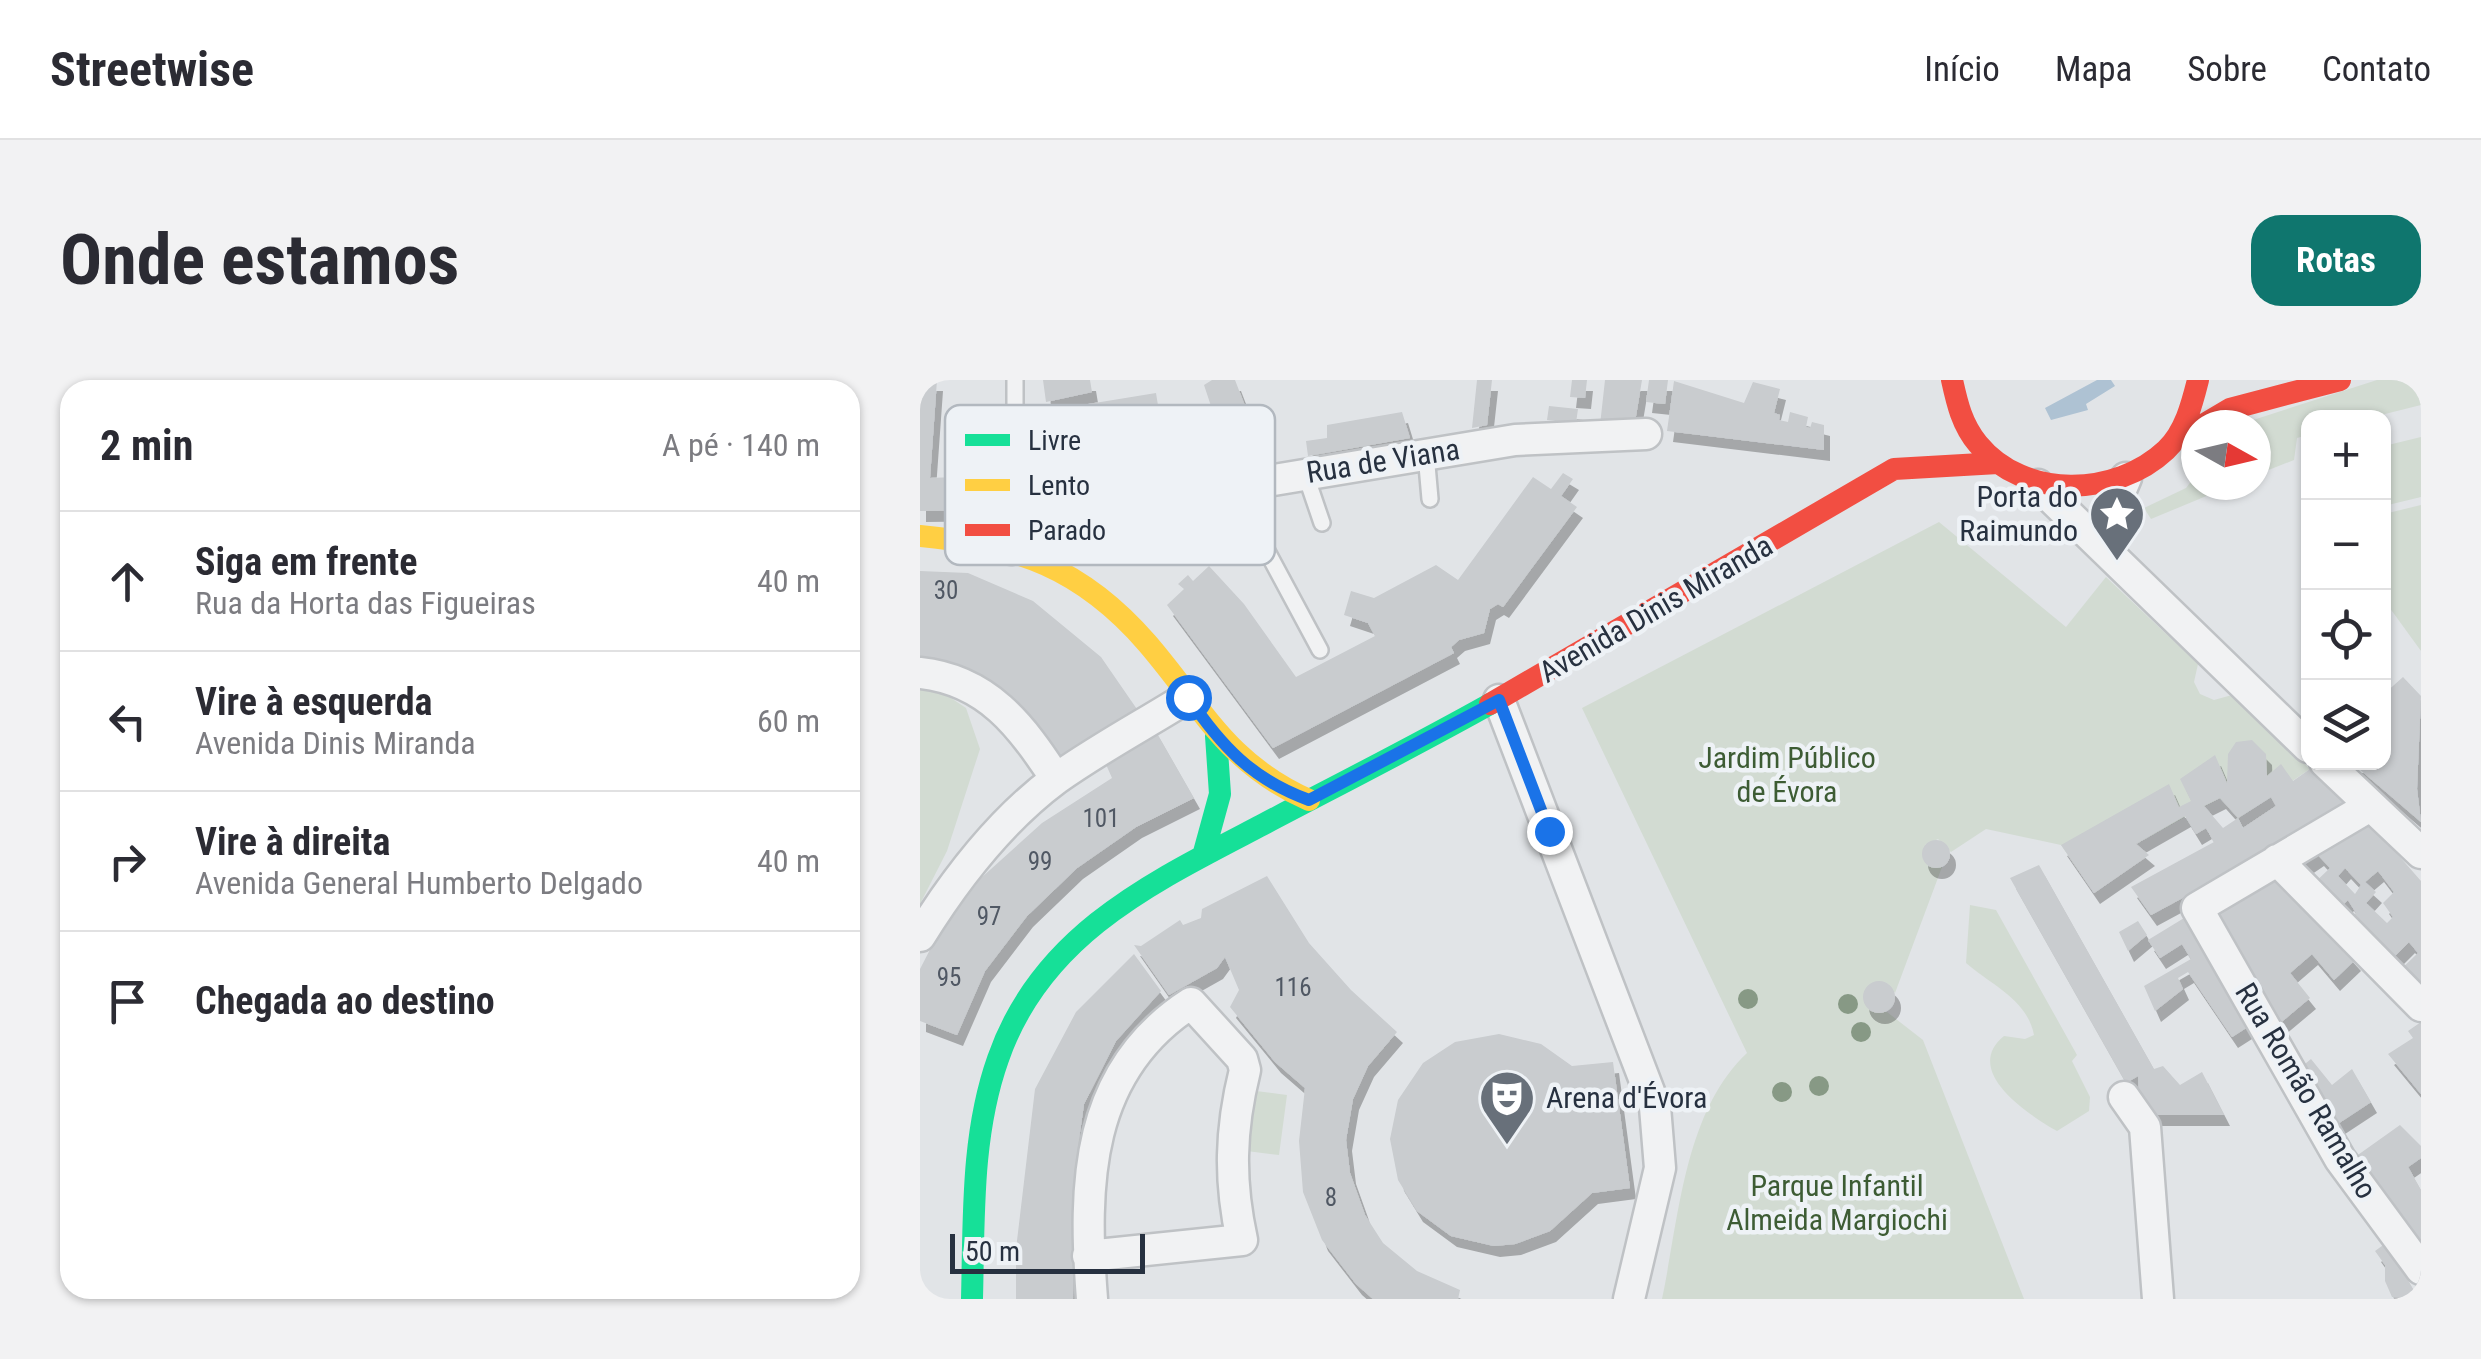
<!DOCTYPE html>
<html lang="pt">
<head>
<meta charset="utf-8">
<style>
	:root { --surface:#fff; --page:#f2f2f3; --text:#2b2b33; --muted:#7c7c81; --line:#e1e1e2; --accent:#0f766e }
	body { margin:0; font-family:"Roboto Condensed",sans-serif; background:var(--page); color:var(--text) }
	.controls { position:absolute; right:30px; top:30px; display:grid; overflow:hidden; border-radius:20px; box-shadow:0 2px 8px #0004 }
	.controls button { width:90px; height:90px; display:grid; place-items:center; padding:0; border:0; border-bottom:2px solid var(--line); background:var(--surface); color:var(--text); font:50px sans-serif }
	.compass { position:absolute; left:1261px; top:30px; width:90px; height:90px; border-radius:50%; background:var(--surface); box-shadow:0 2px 8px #0004; rotate:98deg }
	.scale { position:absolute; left:30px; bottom:25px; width:195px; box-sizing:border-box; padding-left:10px; border:5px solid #273140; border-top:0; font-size:28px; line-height:35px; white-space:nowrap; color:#273140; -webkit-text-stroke:8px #eef2f6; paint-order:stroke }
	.stop { position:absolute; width:30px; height:30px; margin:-22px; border:8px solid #1a73e8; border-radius:50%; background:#fff }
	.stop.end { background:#1a73e8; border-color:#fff; box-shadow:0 2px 10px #0008 }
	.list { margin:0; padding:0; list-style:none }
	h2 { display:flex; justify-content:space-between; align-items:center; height:130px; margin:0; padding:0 40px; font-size:42px }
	h2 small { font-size:32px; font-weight:400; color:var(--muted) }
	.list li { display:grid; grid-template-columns:65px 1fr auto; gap:30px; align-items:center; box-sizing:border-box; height:140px; padding:0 40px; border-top:2px solid var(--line) }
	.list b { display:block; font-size:38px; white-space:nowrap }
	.list p { margin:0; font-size:32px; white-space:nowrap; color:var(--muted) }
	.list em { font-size:32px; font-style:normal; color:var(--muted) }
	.icon { flex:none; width:55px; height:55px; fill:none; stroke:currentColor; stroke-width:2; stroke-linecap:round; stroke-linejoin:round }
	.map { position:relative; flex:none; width:1501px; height:919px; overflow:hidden; border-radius:30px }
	header { display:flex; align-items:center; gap:60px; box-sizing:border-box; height:140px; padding:0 50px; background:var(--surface); border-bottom:2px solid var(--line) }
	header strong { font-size:48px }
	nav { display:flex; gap:55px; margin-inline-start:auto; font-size:35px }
	.intro { display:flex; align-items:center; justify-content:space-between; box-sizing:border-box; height:240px; padding:0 60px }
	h1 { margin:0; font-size:70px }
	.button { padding:25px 45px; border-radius:30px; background:var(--accent); color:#fff; font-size:35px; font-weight:700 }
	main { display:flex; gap:60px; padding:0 60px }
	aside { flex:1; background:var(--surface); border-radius:30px; box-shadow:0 2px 8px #0004 }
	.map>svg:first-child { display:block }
</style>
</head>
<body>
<header>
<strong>Streetwise</strong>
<nav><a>Início</a><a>Mapa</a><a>Sobre</a><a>Contato</a></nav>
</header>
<div class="intro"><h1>Onde estamos</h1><a class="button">Rotas</a></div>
<main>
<aside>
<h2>2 min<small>A pé · 140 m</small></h2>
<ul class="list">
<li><svg class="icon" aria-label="ahead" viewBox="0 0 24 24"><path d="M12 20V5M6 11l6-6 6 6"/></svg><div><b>Siga em frente</b><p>Rua da Horta das Figueiras</p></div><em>40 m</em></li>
<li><svg class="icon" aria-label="left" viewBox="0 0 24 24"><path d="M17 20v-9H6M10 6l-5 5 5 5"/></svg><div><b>Vire à esquerda</b><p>Avenida Dinis Miranda</p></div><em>60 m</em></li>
<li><svg class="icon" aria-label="right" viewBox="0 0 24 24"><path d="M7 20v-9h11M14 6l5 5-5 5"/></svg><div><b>Vire à direita</b><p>Avenida General Humberto Delgado</p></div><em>40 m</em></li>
<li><svg class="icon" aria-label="arrive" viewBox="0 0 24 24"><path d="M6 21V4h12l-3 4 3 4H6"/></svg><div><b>Chegada ao destino</b></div></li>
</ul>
</aside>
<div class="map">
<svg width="1501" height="919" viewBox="0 0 1501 919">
	<defs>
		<filter id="shadow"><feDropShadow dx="6" dy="11" stdDeviation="0" flood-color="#0004"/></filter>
	</defs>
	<rect width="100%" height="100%" fill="#e1e4e7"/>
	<path fill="#d2dbd2" d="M 1457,0 L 1501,0 L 1501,25 L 1453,37 L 1388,38 L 1388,55 L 1377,58 L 1374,80 L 1336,95 L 1333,40 Z
		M 1501,57 L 1501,117 L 1464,126 L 1464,66 Z
		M 1276,95 L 1276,105 L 1313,105 L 1231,139 L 1224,128 L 1266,108 Z
		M 1501,125 L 1501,271 L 1464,220 L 1464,134 Z
		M 1019,142 L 1146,247 L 1186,197 L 1278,284 L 1274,302 L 1280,314 L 1294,320 L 1312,315 L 1390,389 L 1318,438 L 1300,418 L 1161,494 L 1141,465 L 1066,449 L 1031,472 L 1018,459 L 1005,465 L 1005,483 L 1022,487 L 975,613 L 968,604 L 954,602 L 944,612 L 950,631 L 967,632 L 1003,660 L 1104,919 L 742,919 C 759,839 764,732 827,673 L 662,328 Z
		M 0,303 L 10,304 L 46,328 L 60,369 L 27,471 L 0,524 Z
		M 1050,525 L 1076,530 L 1157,675 L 1152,681 L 1170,717 L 1169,731 L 1137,751 C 1109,735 1041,691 1084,656 L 1105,659 L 1114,655 C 1107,619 1071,605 1046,583 Z
		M 328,710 L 367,715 L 359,775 L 319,770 Z"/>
	<path fill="#aec2d3" d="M 1177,0 L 1191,0 L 1195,6 L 1166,24 L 1168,30 L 1131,40 L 1125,28 Z"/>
	<path fill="#c9cccf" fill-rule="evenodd" filter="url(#shadow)" d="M 0,0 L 17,0 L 10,98 L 84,95 L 84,130 L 0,131 Z
		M 123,0 L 170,0 L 172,12 L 126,22 Z
		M 292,0 L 315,0 L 347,83 L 288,93 L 276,41 L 294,35 L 284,5 Z
		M 557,0 L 572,0 L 567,45 L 552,48 Z
		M 652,0 L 667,0 L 665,18 L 650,17 Z
		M 685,0 L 722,0 L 714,48 L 680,45 Z
		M 729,0 L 748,0 L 745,24 L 726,22 Z
		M 754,1 L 824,23 L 833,2 L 860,9 L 854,33 L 860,35 L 859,40 L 868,42 L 870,32 L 888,37 L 886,47 L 890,48 L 892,42 L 904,45 L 904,70 L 747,51 Z
		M 236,13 L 241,44 L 207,50 L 220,105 L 108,126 L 101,35 Z
		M 629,26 L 658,29 L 656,43 L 627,40 Z
		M 482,32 L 490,58 L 388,76 L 386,61 L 407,58 L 407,45 Z
		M 643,93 L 653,99 L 641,116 L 657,127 L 583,227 L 578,224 L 570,229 L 564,253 L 539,260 L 531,267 L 534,273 L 353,368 L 247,225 L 264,209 L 258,204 L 268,195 L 273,201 L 289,186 L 324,224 L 376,297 L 455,256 L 448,243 L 424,235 L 431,211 L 454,218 L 516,185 L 538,200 L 613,97 L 631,109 Z
		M 0,191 L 48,193 L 113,221 L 181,277 L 221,335 L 144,383 L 0,283 Z
		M 1483,297 L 1501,316 L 1497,409 L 1501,442 L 1431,382 L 1464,382 L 1464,314 Z
		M 234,348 L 274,418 L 216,447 L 157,488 L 107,536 L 65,591 L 37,655 L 0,641 L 0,589 L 16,558 L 61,498 L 122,443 L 192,398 L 184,380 Z
		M 1332,360 L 1346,374 L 1347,396 L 1361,384 L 1373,401 L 1390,389 L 1431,427 L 1231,535 L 1211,507 L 1294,462 L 1286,448 L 1276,454 L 1265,436 L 1216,464 L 1229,475 L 1174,513 L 1141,465 L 1249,404 L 1259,427 L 1271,421 L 1260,399 L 1295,375 L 1307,403 L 1308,374 L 1316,362 ZM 1351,417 L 1356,426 L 1323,448 L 1318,438 L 1303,448 L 1284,426 L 1300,418 L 1318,438 Z
		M 1444,436 L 1501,501 L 1501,619 L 1476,594 L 1498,573 L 1489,562 L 1466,585 L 1424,545 L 1436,533 L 1428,520 L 1414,533 L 1389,508 L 1410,488 L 1398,475 L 1373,492 L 1363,481 ZM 1425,488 L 1441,505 L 1435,514 L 1418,496 ZM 1458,491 L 1474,512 L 1463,523 L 1473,537 L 1467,543 L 1446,523 L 1456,512 L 1445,502 Z
		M1002 474a14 14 0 1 1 28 0a14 14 0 1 1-28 0Z
		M 1119,485 L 1234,689 L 1243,686 L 1260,705 L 1282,692 L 1304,735 L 1220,735 L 1218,696 L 1206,703 L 1090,498 Z
		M 1352,489 L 1435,580 L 1414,600 L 1392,574 L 1370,593 L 1390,618 L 1359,644 L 1283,533 Z
		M 347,496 L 389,563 L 431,610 L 477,652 L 448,686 L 433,719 L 426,760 L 430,793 L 445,835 L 463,863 L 497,891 L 540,910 L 538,919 L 453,919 L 436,904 L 402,860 L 383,812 L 379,761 L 385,708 L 355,682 L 310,627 L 319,610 L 305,577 L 297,588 L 249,615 L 214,565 L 221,566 L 260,540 L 263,545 L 281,538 L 282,529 Z
		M 1269,535 L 1337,641 L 1312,657 L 1268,592 L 1258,598 L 1263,609 L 1235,631 L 1224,606 L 1271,579 L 1262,564 L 1240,578 L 1228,560 Z
		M 1218,541 L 1227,555 L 1208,571 L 1199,552 Z
		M 214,574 L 241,611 L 196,661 L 164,724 L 154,795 L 153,919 L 96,919 L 96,869 L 115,709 L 156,632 Z
		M943 617a16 16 0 1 1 32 0a16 16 0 1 1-32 0Z
		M 1501,642 L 1501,714 L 1468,674 L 1493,658 L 1488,651 Z
		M 579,654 L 621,664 L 652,686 L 693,682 L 710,808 L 672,813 L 630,851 L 595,864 L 574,866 L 531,856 L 497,831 L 478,800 L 470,759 L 478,720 L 503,683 L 535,662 Z
		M 1391,679 L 1412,705 L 1432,689 L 1451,722 L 1413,747 L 1380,688 Z
		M 1480,745 L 1501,766 L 1501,778 L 1488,787 L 1501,810 L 1501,871 L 1435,777 Z
		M 1466,863 L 1499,919 L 1472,917 L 1465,901 L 1465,885 L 1455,871 Z"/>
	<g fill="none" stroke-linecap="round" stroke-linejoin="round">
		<g stroke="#bfc2c5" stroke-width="20">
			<path id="lane" d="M 506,74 L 510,119
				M 385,93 L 402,143
				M 312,106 L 400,270
				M 95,166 L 95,0"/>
		</g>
		<g stroke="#bfc2c5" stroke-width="35">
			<path id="street" d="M 1118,105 L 1388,367
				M 91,169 L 136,145 L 185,128 L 595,60 L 726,54
				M 1190,172 L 1189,138 L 1206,98
				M 0,293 C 67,300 102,346 136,399
				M 579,320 L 735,727 L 740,788 L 709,919
				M 1405,382 L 1501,473
				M 1450,426 L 1277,528 L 1420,779 L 1501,889
				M 1357,480 L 1501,626
				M 0,556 C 36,498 81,440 136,399 C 178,369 225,344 268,317
				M 1204,717 L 1225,747 L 1238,919
				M 168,876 L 322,860 C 309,801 310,750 325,690 L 322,679 L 271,623 C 165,691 163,804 172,919"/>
		</g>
		<use href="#lane" stroke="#f1f2f3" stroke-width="15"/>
		<use href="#street" stroke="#f1f2f3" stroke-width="30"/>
		<path stroke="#16e098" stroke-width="22" d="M 283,476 L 300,414 L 296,356
			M 52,919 C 54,839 51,755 78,679 C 121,554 233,502 342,445 C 418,405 495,366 570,324"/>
		<path stroke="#ffcf43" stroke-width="22" d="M 0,156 C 97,165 162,188 227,263 C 283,328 306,383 389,420"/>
		<path stroke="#f24e42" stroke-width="22" d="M 1032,0 C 1037,23 1042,45 1058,64 C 1104,120 1196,117 1246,70 C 1265,52 1272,24 1278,0
			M 1283,45 L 1310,29 L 1420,0
			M 570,324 L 974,89 L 1078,83"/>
	</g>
	<g fill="#879985">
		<circle cx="828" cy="619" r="10"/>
		<circle cx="928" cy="624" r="10"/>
		<circle cx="941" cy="652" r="10"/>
		<circle cx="899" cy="706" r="10"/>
		<circle cx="862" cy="712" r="10"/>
	</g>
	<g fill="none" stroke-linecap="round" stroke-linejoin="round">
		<path stroke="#1a73e8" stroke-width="12" d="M 268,317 C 301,366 333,400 389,420 L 579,320 L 629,451"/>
	</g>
	<defs>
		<g id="sight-pin" transform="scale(2.875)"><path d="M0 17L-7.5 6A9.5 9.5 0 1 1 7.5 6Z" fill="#68707a" stroke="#eef2f6"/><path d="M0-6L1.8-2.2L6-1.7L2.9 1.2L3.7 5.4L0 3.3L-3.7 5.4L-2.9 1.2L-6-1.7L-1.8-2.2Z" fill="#fff"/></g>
		<g id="theatre-pin" transform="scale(2.875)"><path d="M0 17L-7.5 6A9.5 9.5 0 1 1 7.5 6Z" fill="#68707a" stroke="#eef2f6"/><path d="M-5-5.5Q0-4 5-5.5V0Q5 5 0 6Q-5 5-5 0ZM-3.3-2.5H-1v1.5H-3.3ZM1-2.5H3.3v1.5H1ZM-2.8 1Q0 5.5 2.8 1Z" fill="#fff"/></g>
	</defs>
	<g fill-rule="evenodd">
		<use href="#sight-pin" x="1197" y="134"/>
		<use href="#theatre-pin" x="587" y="718"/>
	</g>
	<g text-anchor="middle" stroke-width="9" stroke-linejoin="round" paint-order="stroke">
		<g font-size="25" fill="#505864">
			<text x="26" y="219">30</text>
			<text x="181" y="447">101</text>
			<text x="120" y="490">99</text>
			<text x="69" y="545">97</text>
			<text x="29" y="606">95</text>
			<text x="373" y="616">116</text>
			<text x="411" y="826">8</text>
		</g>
		<g font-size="30" fill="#273140" stroke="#eef2f6">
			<text transform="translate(463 81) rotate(-9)" y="10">Rua de Viana</text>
			<text transform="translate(736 229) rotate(-30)" y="10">Avenida Dinis Miranda</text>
			<text transform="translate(1386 711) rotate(59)" y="10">Rua Romão Ramalho</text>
		</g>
		<g font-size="30" fill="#273140" stroke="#eef2f6" text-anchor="end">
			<text x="1158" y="127">Porta do<tspan x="1158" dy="34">Raimundo</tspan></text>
			<text x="626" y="728" text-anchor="start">Arena d'Évora</text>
		</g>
		<g font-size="30" fill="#3d5c34" stroke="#eef2f6">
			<text x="867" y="388">Jardim Público<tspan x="867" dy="34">de Évora</tspan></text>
			<text x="917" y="816">Parque Infantil<tspan x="917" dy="34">Almeida Margiochi</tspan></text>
		</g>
	</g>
	<rect x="25" y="25" width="330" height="160" rx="15" fill="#eef2f6" stroke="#b2b8bf" stroke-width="2.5"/>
	<rect x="45" y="54" width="45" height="12" fill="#16e098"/>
	<rect x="45" y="99" width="45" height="12" fill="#ffcf43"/>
	<rect x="45" y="144" width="45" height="12" fill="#f24e42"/>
	<g font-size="28" fill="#273140">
		<text x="108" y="70">Livre</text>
		<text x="108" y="115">Lento</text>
		<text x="108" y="160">Parado</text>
	</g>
</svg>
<div class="controls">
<button>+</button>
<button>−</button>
<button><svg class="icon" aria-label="locate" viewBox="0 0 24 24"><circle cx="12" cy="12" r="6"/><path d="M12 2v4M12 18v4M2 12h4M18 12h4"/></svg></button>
<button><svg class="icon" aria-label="layers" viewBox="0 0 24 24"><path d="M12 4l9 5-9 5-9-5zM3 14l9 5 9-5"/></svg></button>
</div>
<svg class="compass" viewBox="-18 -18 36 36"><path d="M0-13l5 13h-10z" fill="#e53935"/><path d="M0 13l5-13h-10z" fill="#7c7c81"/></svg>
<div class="scale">50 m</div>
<div class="stop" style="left:268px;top:317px"></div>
<div class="stop end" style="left:629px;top:451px"></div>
</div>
</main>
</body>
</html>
